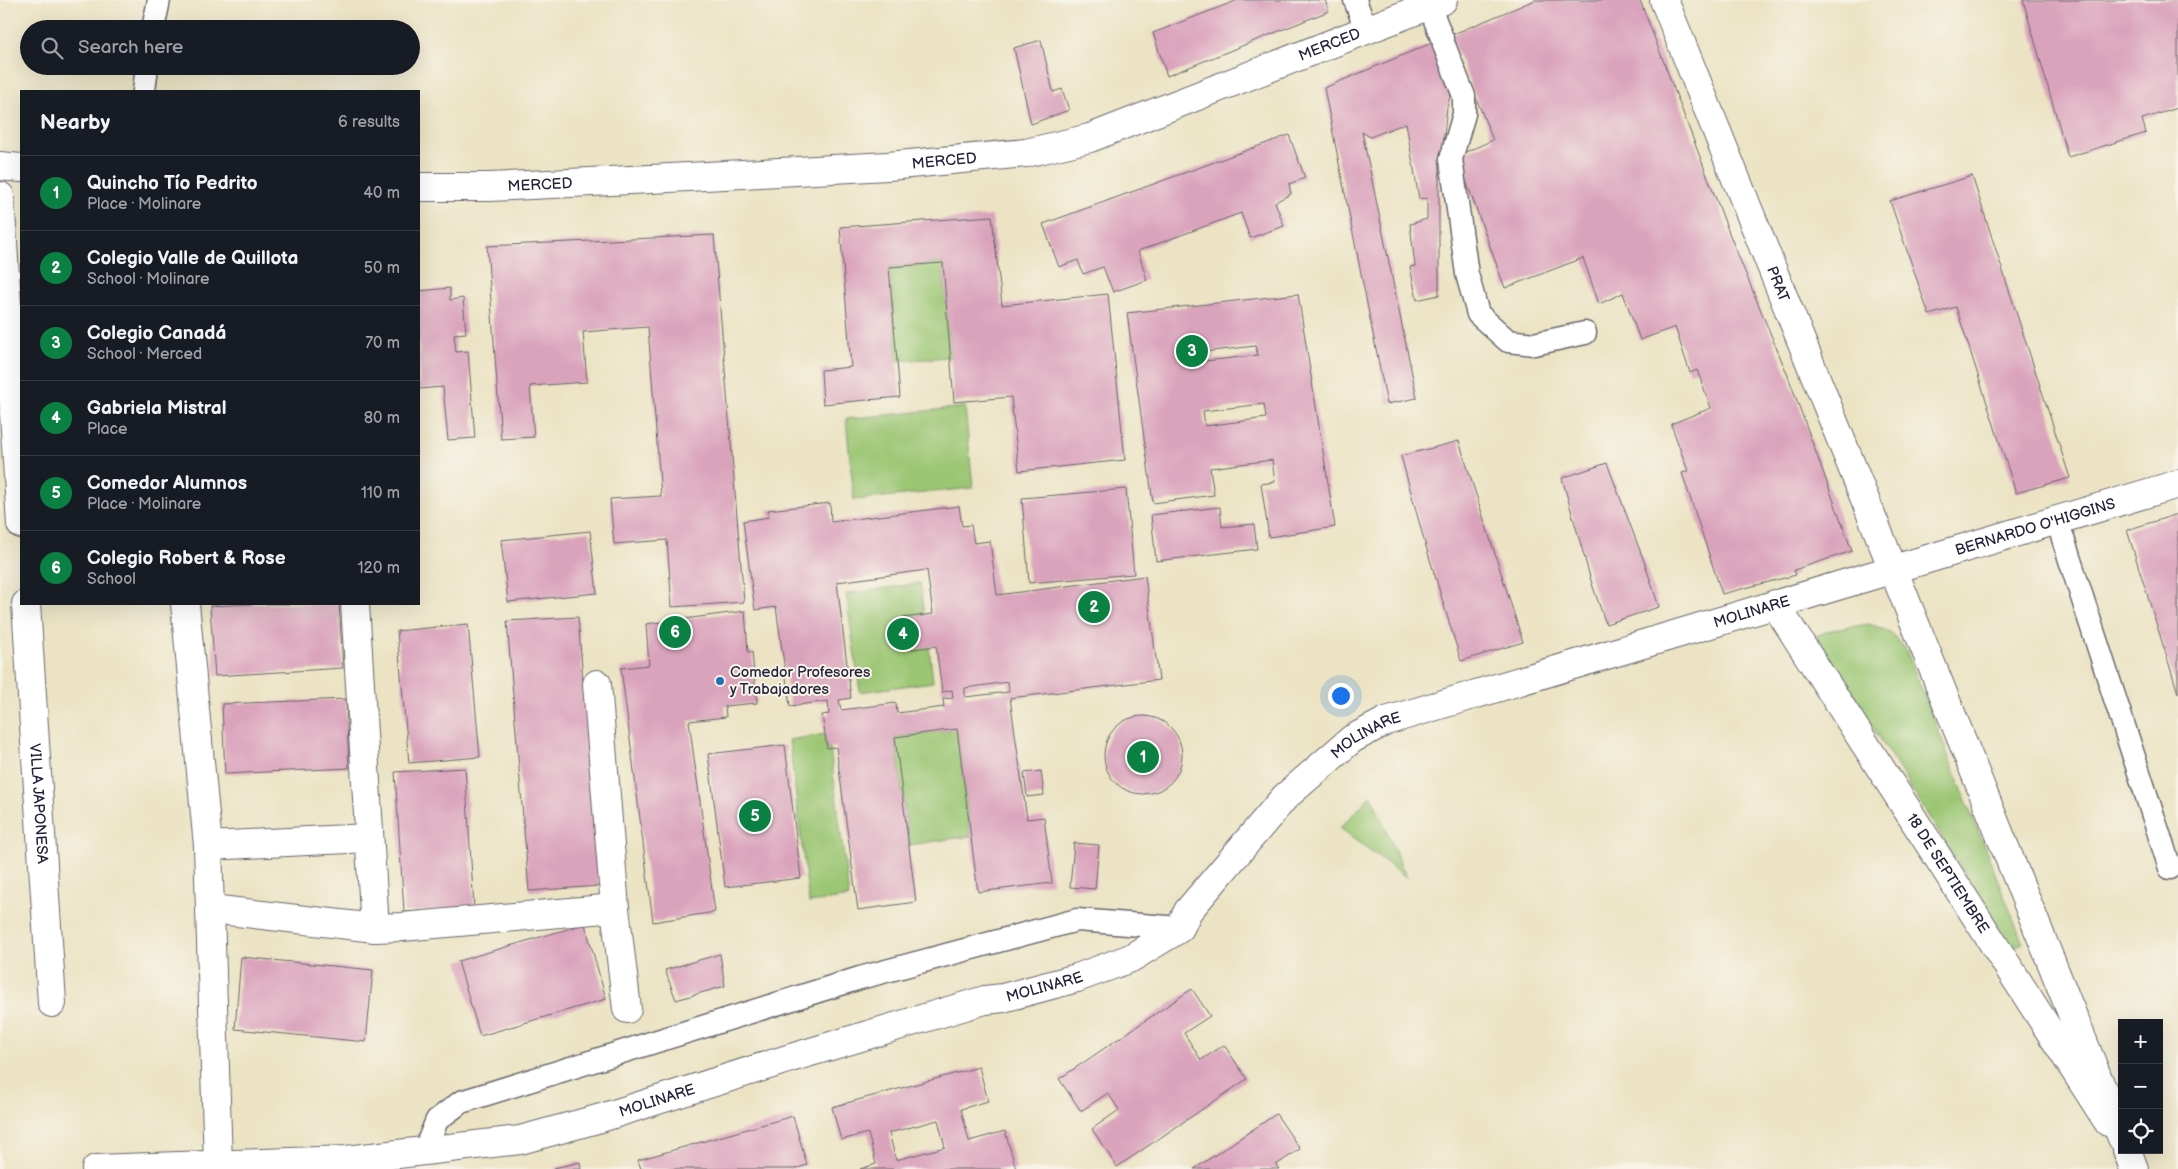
<!DOCTYPE html>
<html lang="en">
<head>
<meta charset="utf-8">
<style>
	:root { --surface:#171b24; --page:#20242c; --text:#f1f3f6; --muted:#9ea1a6; --line:#363941; --accent:#0b8043 }
	body { margin:0; font-family:"Balsamiq Sans",sans-serif; background:var(--page); color:var(--text) }
	.controls { position:absolute; right:15px; bottom:15px; display:grid; overflow:hidden; border-radius:0px; box-shadow:0 5px 20px #0002 }
	.controls button { width:45px; height:45px; display:grid; place-items:center; padding:0; border:0; border-bottom:1px solid var(--line); background:var(--surface); color:var(--text); font:25px sans-serif }
	.you { position:absolute; left:1340px; top:695px; width:18px; height:18px; margin:-12px; border:4px solid #fff; border-radius:50%; background:#1a73e8; box-shadow:0 0 0 8px #1a73e833 }
	.badge { display:grid; place-items:center; width:32px; height:32px; border-radius:50%; background:var(--accent); color:#fff; font-size:16px; font-weight:700 }
	.pin { position:absolute; translate:-50% -50%; border:2px solid #fff; box-shadow:0 1px 5px #0006 }
	.list { margin:0; padding:0; list-style:none }
	h2 { display:flex; justify-content:space-between; align-items:center; height:65px; margin:0; padding:0 20px; font-size:21px }
	h2 small { font-size:16px; font-weight:400; color:var(--muted) }
	.list li { display:grid; grid-template-columns:32px 1fr auto; gap:15px; align-items:center; box-sizing:border-box; height:75px; padding:0 20px; border-top:1px solid var(--line) }
	.list b { display:block; font-size:19px; white-space:nowrap }
	.list p { margin:0; font-size:16px; white-space:nowrap; color:var(--muted) }
	.list em { font-size:16px; font-style:normal; color:var(--muted) }
	.icon { flex:none; width:28px; height:28px; fill:none; stroke:currentColor; stroke-width:2; stroke-linecap:round; stroke-linejoin:round }
	.map { position:relative; flex:none; width:2178px; height:1169px; overflow:hidden }
	.search { position:absolute; background:var(--surface); box-shadow:0 5px 20px #0002; left:20px; top:20px; width:400px; height:55px; display:flex; align-items:center; gap:12px; box-sizing:border-box; padding:0 18px; border-radius:28px; color:var(--muted); font-size:19px }
	.panel { position:absolute; background:var(--surface); box-shadow:0 5px 20px #0002; left:20px; top:90px; width:400px; height:515px; border-radius:0px }
	.map>svg:first-child { display:block }
</style>
</head>
<body>
<div class="map">
<svg width="2178" height="1169" viewBox="0 0 2178 1169">
	<rect width="100%" height="100%" fill="#f7f3e8"/>
	<filter id="ink" filterUnits="userSpaceOnUse"><feTurbulence type="fractalNoise" baseFrequency=".02" numOctaves="2"/><feDisplacementMap in="SourceGraphic" scale="10" xChannelSelector="R" yChannelSelector="G"/><feConvolveMatrix kernelMatrix="1 2 1 2 8 2 1 2 1" color-interpolation-filters="sRGB"/></filter>
	<filter id="wash" filterUnits="userSpaceOnUse"><feTurbulence type="fractalNoise" baseFrequency=".0096" numOctaves="4" result="noise"/><feDisplacementMap in="SourceGraphic" scale="20" xChannelSelector="R" yChannelSelector="G"/><feGaussianBlur stdDeviation="1.12" result="paint"/><feColorMatrix in="noise" values="0 0 0 0 0 0 0 0 0 0 0 0 0 0 0 0 0 1.4 0 .05"/><feComposite in="paint" operator="in"/></filter>
	<g filter="url(#wash)">
		<rect width="100%" height="100%" fill="#ebe3c3"/>
		<path fill="#9bc673" stroke="#5e7457" d="M 943,263 L 951,357 L 897,361 L 889,267 Z
			M 965,407 L 973,488 L 854,500 L 846,419 Z
			M 920,583 L 924,615 L 902,618 L 929,647 L 933,682 L 860,692 L 846,594 Z
			M 1868,624 C 1886,628 1895,635 1906,650 L 2023,943 L 2011,948 L 1816,636 L 1831,630 Z
			M 957,729 L 971,836 L 909,845 L 895,737 Z
			M 825,734 L 827,748 L 830,748 L 849,897 L 809,903 L 789,740 Z
			M 1371,795 L 1407,878 L 1340,828 Z"/>
		<g id="blocks">
			<path fill="#daa3bc" fill-rule="evenodd" d="M 1238,0 L 1325,0 L 1329,11 L 1167,76 L 1153,33 Z
				M 1535,0 L 1640,0 L 1731,238 L 1788,376 L 1852,551 L 1794,570 L 1796,575 L 1722,594 L 1682,473 L 1688,471 L 1671,424 L 1711,408 L 1697,370 L 1690,373 L 1675,327 L 1640,340 L 1623,293 L 1599,304 L 1583,258 L 1505,288 L 1457,156 L 1493,140 L 1453,41 L 1452,90 L 1447,107 L 1439,180 L 1439,295 L 1417,300 L 1410,267 L 1415,266 L 1410,224 L 1427,219 L 1427,198 L 1419,199 L 1406,123 L 1370,137 L 1362,132 L 1417,398 L 1387,404 L 1324,88 Z
				M 2023,0 L 2178,0 L 2178,108 L 2142,119 L 2146,133 L 2068,157 Z
				M 1041,40 L 1053,92 L 1062,89 L 1069,110 L 1031,124 L 1014,48 Z
				M 1289,135 L 1305,178 L 1289,184 L 1291,194 L 1275,202 L 1284,226 L 1250,238 L 1241,213 L 1138,251 L 1147,280 L 1113,292 L 1103,267 L 1083,274 L 1078,260 L 1059,267 L 1043,224 Z
				M 1972,176 L 2070,478 L 2016,493 L 1956,307 L 1929,315 L 1890,201 Z
				M 992,216 L 1002,305 L 1108,294 L 1125,460 L 1019,471 L 1011,397 L 954,402 L 943,263 L 889,267 L 900,397 L 823,404 L 821,370 L 851,367 L 840,227 Z
				M 714,235 L 744,602 L 672,607 L 667,540 L 614,544 L 610,499 L 661,496 L 648,327 L 583,332 L 587,382 L 530,386 L 534,437 L 501,439 L 487,246 Z
				M 450,288 L 450,300 L 463,298 L 466,333 L 454,334 L 456,352 L 468,351 L 475,438 L 448,440 L 443,387 L 419,389 L 419,291 Z
				M 1298,294 L 1335,527 L 1269,537 L 1261,484 L 1275,482 L 1272,460 L 1210,468 L 1214,495 L 1153,503 L 1127,313 ZM 1255,346 L 1258,355 L 1197,362 L 1195,353 ZM 1264,404 L 1266,418 L 1205,426 L 1203,411 Z
				M 1459,441 L 1523,642 L 1461,661 L 1424,540 L 1401,456 Z
				M 1607,463 L 1645,564 L 1659,607 L 1606,624 L 1592,584 L 1562,478 Z
				M 1126,489 L 1134,574 L 1029,583 L 1022,498 Z
				M 830,503 L 831,522 L 959,506 L 962,526 L 971,525 L 974,543 L 990,541 L 997,595 L 1145,576 L 1159,680 L 1010,698 L 1027,819 L 1044,817 L 1052,883 L 978,892 L 957,729 L 895,737 L 916,902 L 858,910 L 836,747 L 827,748 L 822,715 L 829,714 L 828,701 L 790,706 L 776,607 L 755,610 L 743,521 L 769,517 L 768,510 ZM 927,570 L 933,614 L 902,618 L 907,650 L 936,646 L 942,692 L 952,690 L 953,698 L 943,699 L 944,707 L 897,713 L 896,703 L 841,710 L 839,700 L 851,698 L 837,582 ZM 1008,682 L 1009,692 L 965,697 L 965,688 Z
				M 1220,507 L 1222,527 L 1254,524 L 1257,549 L 1156,561 L 1151,515 Z
				M 2178,514 L 2178,693 L 2127,530 Z
				M 590,531 L 597,593 L 508,602 L 501,540 Z
				M 252,604 L 339,604 L 343,668 L 215,676 L 210,606 Z
				M 745,611 L 748,652 L 752,652 L 757,703 L 725,706 L 726,717 L 689,721 L 715,912 L 653,922 L 621,668 L 649,665 L 646,624 Z
				M 578,617 L 599,886 L 529,891 L 507,621 Z
				M 468,624 L 480,757 L 409,763 L 397,631 Z
				M 346,699 L 349,768 L 225,774 L 222,704 Z
				M1104 755a39 39 0 1 1 78 0a39 39 0 1 1-78 0Z
				M 785,745 L 801,878 L 725,887 L 708,754 Z
				M 465,768 L 474,908 L 404,912 L 395,772 Z
				M 1041,771 L 1044,795 L 1027,797 L 1024,773 Z
				M 1074,843 L 1099,845 L 1095,889 L 1070,887 Z
				M 585,924 L 606,999 L 480,1036 L 458,961 Z
				M 720,954 L 725,986 L 676,1000 L 665,970 Z
				M 241,957 L 373,970 L 366,1042 L 235,1029 Z
				M 1192,989 L 1210,1016 L 1184,1033 L 1201,1060 L 1224,1045 L 1247,1079 L 1117,1167 L 1092,1129 L 1119,1110 L 1108,1093 L 1081,1111 L 1059,1079 Z
				M 979,1067 L 988,1101 L 961,1109 L 969,1141 L 1005,1131 L 1016,1169 L 860,1169 L 876,1164 L 868,1133 L 841,1140 L 832,1107 ZM 938,1120 L 945,1147 L 896,1160 L 889,1133 Z
				M 1276,1114 L 1300,1149 L 1276,1165 L 1279,1169 L 1194,1169 Z
				M 793,1116 L 807,1165 L 794,1169 L 641,1169 L 638,1160 Z
				M 580,1162 L 581,1169 L 554,1169 L 554,1168 Z"/>
		</g>
	</g>
	<g filter="url(#ink)">
		<use href="#blocks" fill-opacity="0" stroke="#68666b" stroke-width="1"/>
		<g fill="none" stroke-linecap="round" stroke-linejoin="round">
			<g stroke="#68666b" stroke-width="25">
				<path id="service" d="M 1355,0 L 1366,30
					M 1429,5 L 1442,38
					M 153,29 L 159,0
					M 1444,45 L 1464,96 L 1464,114 L 1451,159 L 1467,274 L 1478,314 L 1508,341 L 1534,344 L 1585,333
					M 144,91 L 147,66
					M 2057,520 L 2170,868
					M 424,1152 L 437,1120 L 461,1102 L 860,978 L 1077,920 L 1180,928"/>
			</g>
			<g stroke="#68666b" stroke-width="30">
				<g id="minor">
					<path d="M 0,196 L 21,524"/>
					<path id="s1" d="M 26,604 L 52,1003"/>
					<path d="M 185,604 L 208,846 L 218,1164"/>
					<path d="M 355,604 L 375,928"/>
					<path id="s2" d="M 1775,604 L 2108,1122"/>
					<path d="M 597,684 L 615,908 L 627,1009"/>
					<path d="M 208,846 L 368,838"/>
					<path d="M 211,909 L 375,928 L 402,927 L 615,908"/>
					<path id="s3" d="M 96,1169 L 346,1160 L 520,1140 L 601,1118 L 794,1057 L 985,1000 L 1003,998 L 1077,978 L 1131,958 L 1180,928 L 1188,911 L 1285,797 L 1352,739 L 1386,721 L 2178,484"/>
				</g>
			</g>
			<g stroke="#68666b" stroke-width="30">
				<g id="tertiary">
					<path id="s4" d="M 1664,0 L 2122,1138"/>
					<path d="M 2127,1150 L 2134,1169"/>
				</g>
			</g>
			<g stroke="#68666b" stroke-width="30">
				<g id="secondary">
					<path d="M 0,166 L 21,168"/>
					<path id="s5" d="M 419,187 L 489,187 L 651,179 L 888,166 L 1026,153 L 1090,138 L 1443,0"/>
				</g>
			</g>
			<use href="#service" stroke="#fff" stroke-width="22"/>
			<use href="#minor" stroke="#fff" stroke-width="28"/>
			<use href="#tertiary" stroke="#fff" stroke-width="28"/>
			<use href="#secondary" stroke="#fff" stroke-width="28"/>
		</g>
	</g>
	<circle fill="#1f6fb2" stroke="#f7f3e8" stroke-width="2" cx="720" cy="681" r="5"/>
	<g text-anchor="middle" stroke-width="4" stroke-linejoin="round" paint-order="stroke">
		<g font-size="15" fill="#22223b" stroke="#f7f3e8">
			<text dy="5" stroke="none"><textPath href="#s5" startOffset="931">MERCED</textPath></text>
			<text dy="5" stroke="none"><textPath href="#s5" startOffset="526">MERCED</textPath></text>
			<text dy="5" stroke="none"><textPath href="#s5" startOffset="121">MERCED</textPath></text>
			<text dy="5" stroke="none"><textPath href="#s4" startOffset="306">PRAT</textPath></text>
			<text dy="5" stroke="none"><textPath href="#s3" startOffset="2094">BERNARDO O'HIGGINS</textPath></text>
			<text dy="5" stroke="none"><textPath href="#s3" startOffset="1798">MOLINARE</textPath></text>
			<text dy="5" stroke="none"><textPath href="#s3" startOffset="1392">MOLINARE</textPath></text>
			<text dy="5" stroke="none"><textPath href="#s1" startOffset="200">VILLA JAPONESA</textPath></text>
			<text dy="5" stroke="none"><textPath href="#s2" startOffset="320">18 DE SEPTIEMBRE</textPath></text>
			<text dy="5" stroke="none"><textPath href="#s3" startOffset="972">MOLINARE</textPath></text>
			<text dy="5" stroke="none"><textPath href="#s3" startOffset="568">MOLINARE</textPath></text>
		</g>
		<g font-size="15" fill="#22223b" stroke="#f7f3e8" text-anchor="start">
			<text x="730" y="677">Comedor Profesores<tspan x="730" dy="17">y Trabajadores</tspan></text>
		</g>
	</g>
</svg>
<div class="controls">
<button>+</button>
<button>−</button>
<button><svg class="icon" aria-label="locate" viewBox="0 0 24 24"><circle cx="12" cy="12" r="6"/><path d="M12 2v4M12 18v4M2 12h4M18 12h4"/></svg></button>
</div>
<div class="you"></div>
<div class="pin badge" style="left:1143px;top:757px">1</div>
<div class="pin badge" style="left:1094px;top:607px">2</div>
<div class="pin badge" style="left:1192px;top:351px">3</div>
<div class="pin badge" style="left:903px;top:634px">4</div>
<div class="pin badge" style="left:755px;top:816px">5</div>
<div class="pin badge" style="left:675px;top:632px">6</div>
<div class="search"><svg class="icon" aria-label="search" viewBox="0 0 24 24"><circle cx="10" cy="10" r="6"/><path d="M15 15l6 6"/></svg>Search here</div>
<section class="panel">
<h2>Nearby<small>6 results</small></h2>
<ul class="list">
<li><span class="badge">1</span><div><b>Quincho Tío Pedrito</b><p>Place · Molinare</p></div><em>40 m</em></li>
<li><span class="badge">2</span><div><b>Colegio Valle de Quillota</b><p>School · Molinare</p></div><em>50 m</em></li>
<li><span class="badge">3</span><div><b>Colegio Canadá</b><p>School · Merced</p></div><em>70 m</em></li>
<li><span class="badge">4</span><div><b>Gabriela Mistral</b><p>Place</p></div><em>80 m</em></li>
<li><span class="badge">5</span><div><b>Comedor Alumnos</b><p>Place · Molinare</p></div><em>110 m</em></li>
<li><span class="badge">6</span><div><b>Colegio Robert &amp; Rose</b><p>School</p></div><em>120 m</em></li>
</ul>
</section>
</div>
</body>
</html>
